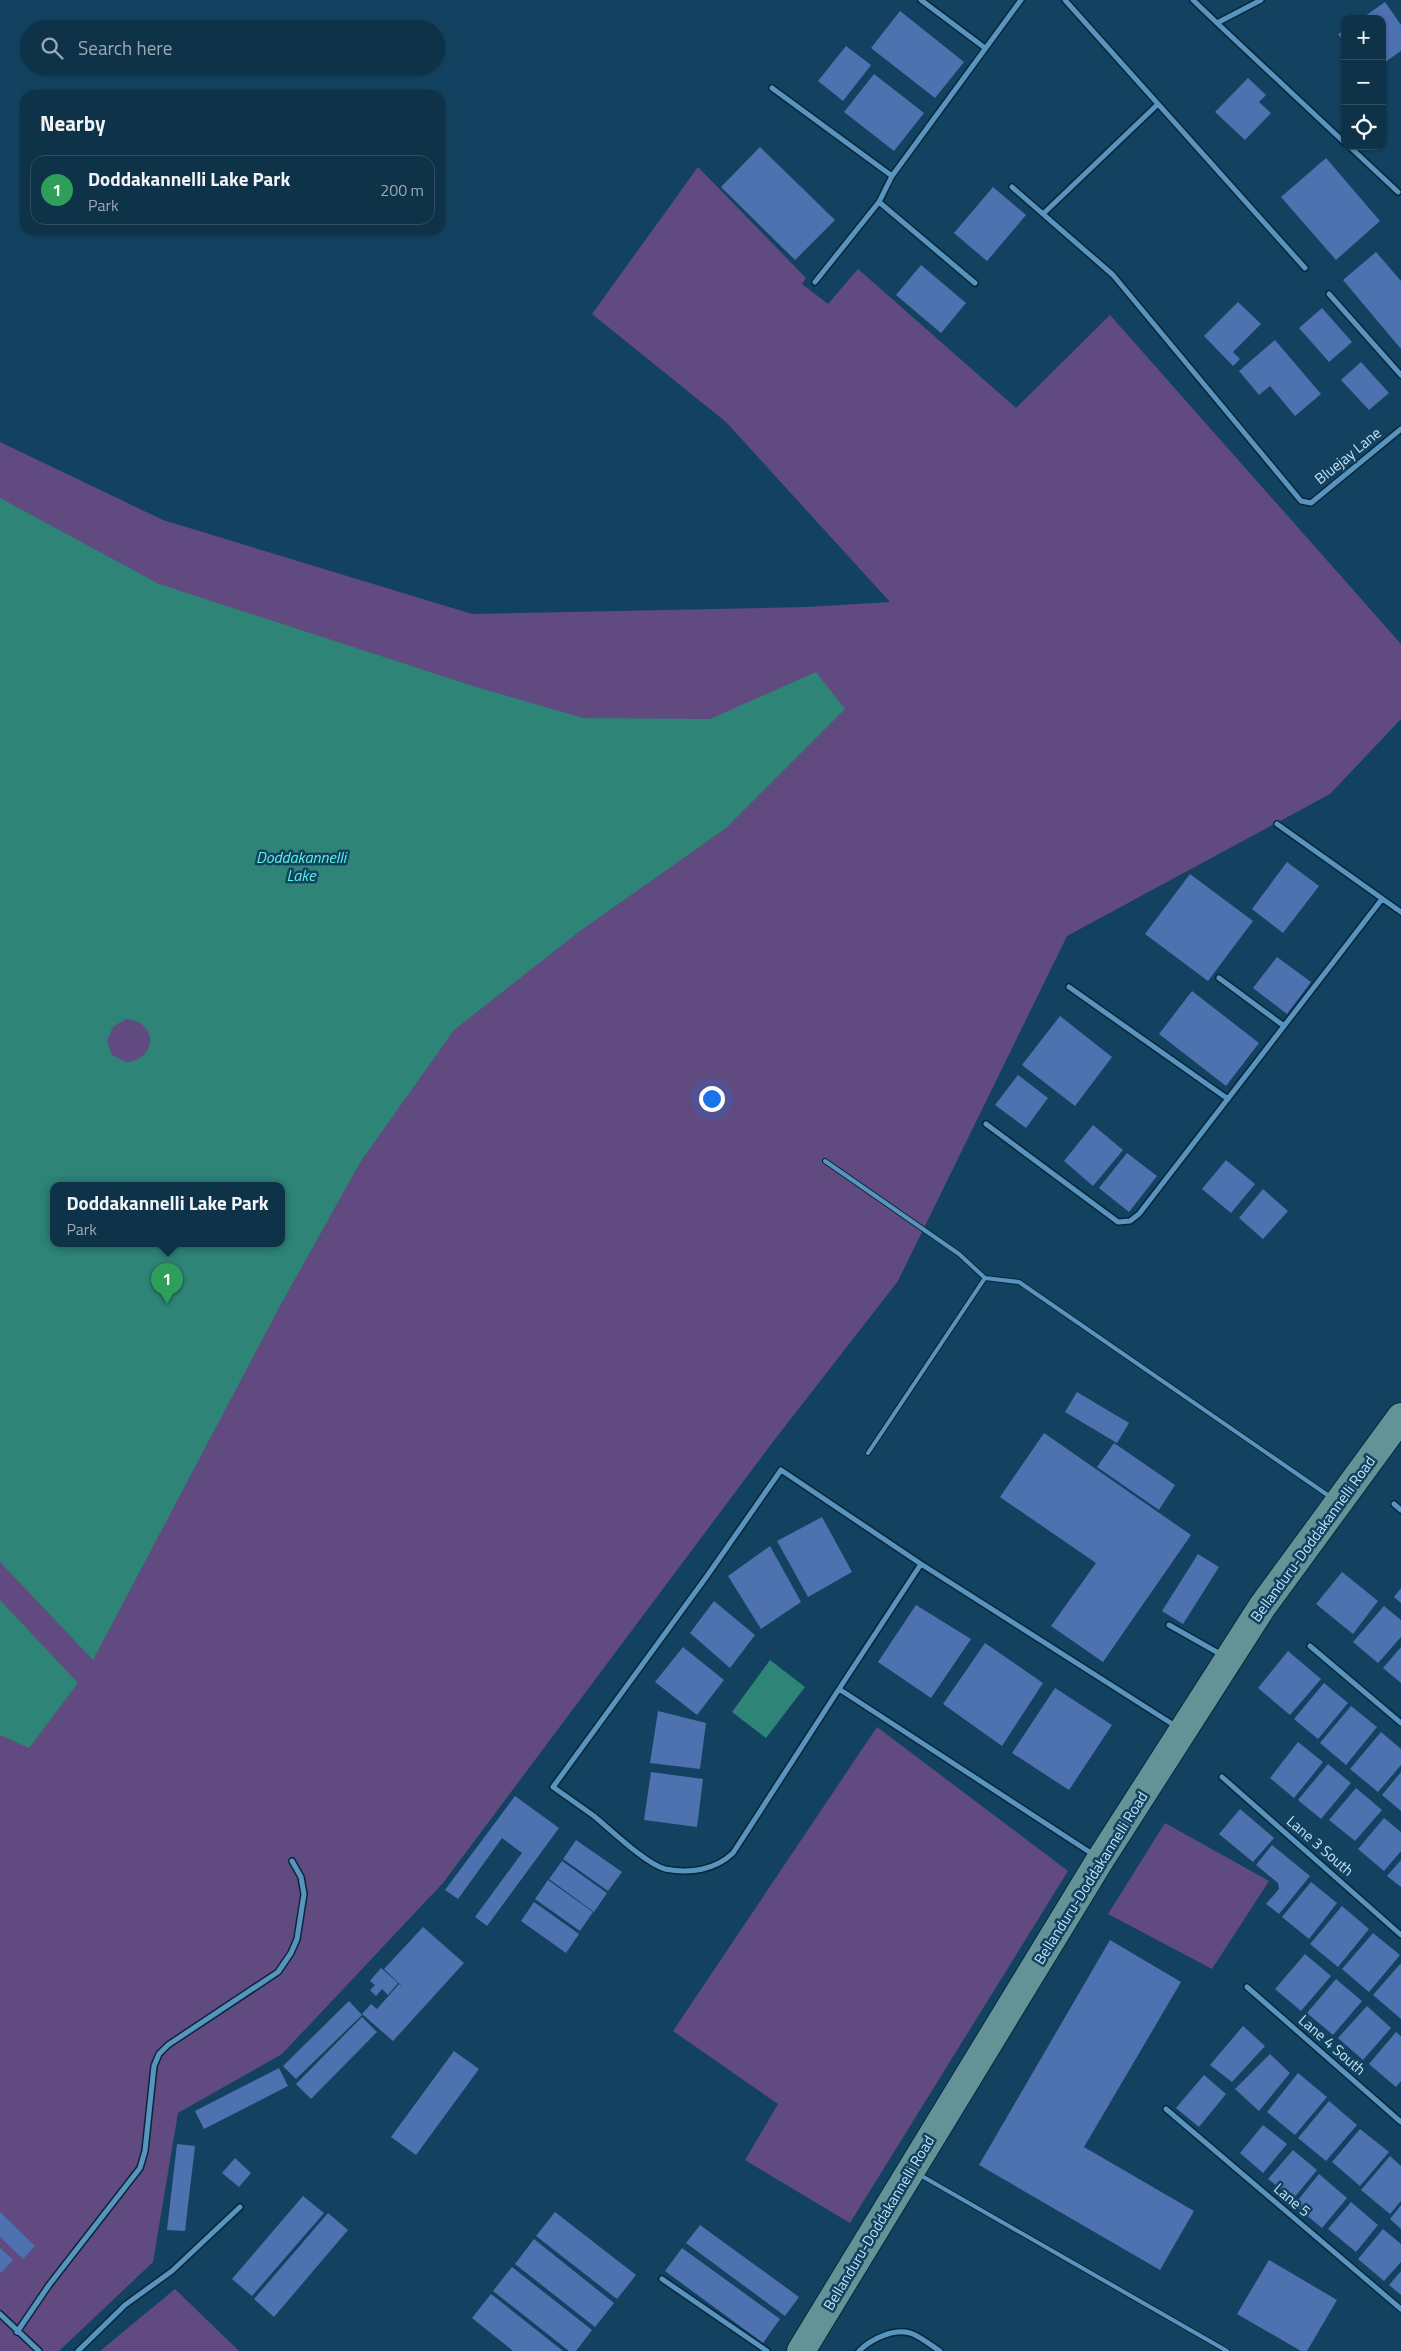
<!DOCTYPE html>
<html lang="en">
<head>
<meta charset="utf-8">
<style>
	:root { --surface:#0e3248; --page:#173a4f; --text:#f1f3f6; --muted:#9baab4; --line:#2e4d60; --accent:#8bbbb9 }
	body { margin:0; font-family:"Titillium Web",sans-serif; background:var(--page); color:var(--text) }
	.controls { position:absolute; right:15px; top:15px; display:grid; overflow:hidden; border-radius:10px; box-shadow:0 1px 4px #0004 }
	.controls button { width:45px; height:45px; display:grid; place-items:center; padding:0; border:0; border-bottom:1px solid var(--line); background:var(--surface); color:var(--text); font:25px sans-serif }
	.you { position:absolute; left:711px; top:1098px; width:18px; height:18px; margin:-12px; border:4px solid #fff; border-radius:50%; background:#1a73e8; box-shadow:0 0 0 8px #1a73e833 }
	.badge { display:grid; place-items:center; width:32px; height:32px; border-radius:50%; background:var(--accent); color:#fff; font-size:16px; font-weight:700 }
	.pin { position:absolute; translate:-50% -41px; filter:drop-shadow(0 1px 2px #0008) }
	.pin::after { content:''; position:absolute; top:26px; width:18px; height:15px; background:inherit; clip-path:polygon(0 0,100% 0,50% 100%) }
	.popup { position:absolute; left:50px; top:1182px; width:235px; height:65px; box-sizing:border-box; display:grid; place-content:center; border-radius:10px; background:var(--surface); filter:drop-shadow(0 1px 4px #0005); font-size:16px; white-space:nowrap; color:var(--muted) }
	.popup b { font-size:19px; color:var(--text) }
	.popup::after { content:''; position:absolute; left:50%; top:100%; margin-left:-10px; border:10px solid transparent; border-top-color:var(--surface) }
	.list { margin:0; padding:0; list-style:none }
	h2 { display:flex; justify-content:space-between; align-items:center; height:65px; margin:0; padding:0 20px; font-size:21px }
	h2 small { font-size:16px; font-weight:400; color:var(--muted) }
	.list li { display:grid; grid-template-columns:32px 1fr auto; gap:15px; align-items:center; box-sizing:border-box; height:70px; margin:0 10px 10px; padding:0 10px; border:1px solid var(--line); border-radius:15px }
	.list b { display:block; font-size:19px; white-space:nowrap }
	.list p { margin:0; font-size:16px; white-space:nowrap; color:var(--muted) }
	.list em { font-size:16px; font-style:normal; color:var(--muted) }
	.icon { flex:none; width:28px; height:28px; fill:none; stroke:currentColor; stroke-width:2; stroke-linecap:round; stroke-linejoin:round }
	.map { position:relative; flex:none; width:1401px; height:2351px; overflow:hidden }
	.search { position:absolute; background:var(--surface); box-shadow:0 1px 4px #0004; left:20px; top:20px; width:425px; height:55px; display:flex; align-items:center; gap:12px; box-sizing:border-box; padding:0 18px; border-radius:28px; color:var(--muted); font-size:19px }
	.panel { position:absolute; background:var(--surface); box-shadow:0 1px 4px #0004; left:20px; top:90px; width:425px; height:145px; border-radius:15px }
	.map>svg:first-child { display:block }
</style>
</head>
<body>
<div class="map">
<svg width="1401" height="2351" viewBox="0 0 1401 2351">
	<rect width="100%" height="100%" fill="#134260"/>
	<path fill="#604a80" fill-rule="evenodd" d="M 698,167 L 806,278 L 802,284 L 828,304 L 858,269 L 1016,408 L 1110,315 L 1401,644 L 1401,719 L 1330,794 L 1067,936 L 898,1281 L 772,1443 L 443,1883 L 282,2054 L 178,2113 L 153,2262 L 59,2351 L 0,2351 L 0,442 L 163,520 L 472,614 L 807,607 L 890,602 L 726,422 L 592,314 ZM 53,1185 L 281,1185 L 281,1243 L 53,1243 Z
		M 877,1727 L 1068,1871 L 850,2223 L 745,2160 L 778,2104 L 673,2031 Z
		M 1165,1823 L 1269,1881 L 1212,1969 L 1108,1914 Z
		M 175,2289 L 239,2351 L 100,2351 Z"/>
	<path fill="#2d8477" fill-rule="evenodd" d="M 0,498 L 159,584 L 473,686 L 583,718 L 710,719 L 816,672 L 845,709 L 726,828 L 580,931 L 454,1030 L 361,1161 L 280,1306 L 93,1660 L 0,1562 ZM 126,1019 C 158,1021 158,1059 126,1062 L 112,1055 L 107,1041 L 113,1027 ZM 53,1185 L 281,1185 L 281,1243 L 53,1243 Z
		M 0,1600 L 78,1683 L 29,1748 L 0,1735 Z
		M 770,1660 L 805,1687 L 766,1738 L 732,1712 Z"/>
	<path fill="#4e71af" d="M 1385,2 L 1401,25 L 1401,51 L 1382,64 L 1382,19 L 1361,19 Z
		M 900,11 L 964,62 L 935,98 L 871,48 Z
		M 1345,30 L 1345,44 L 1338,34 Z
		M 846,46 L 871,65 L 843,101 L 818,81 Z
		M 874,74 L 924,113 L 894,151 L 844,112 Z
		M 1248,78 L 1266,95 L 1259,102 L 1271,113 L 1245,140 L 1215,112 Z
		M 760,147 L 835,220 L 795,260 L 721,187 Z
		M 1326,158 L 1380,221 L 1336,260 L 1281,197 Z
		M 993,187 L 1026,215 L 987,261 L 954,233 Z
		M 1376,252 L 1401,281 L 1401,349 L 1343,280 Z
		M 921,265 L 966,303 L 941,333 L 896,295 Z
		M 1238,302 L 1261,324 L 1233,352 L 1240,359 L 1233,366 L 1204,336 Z
		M 1322,308 L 1352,342 L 1329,362 L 1299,328 Z
		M 1275,340 L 1321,394 L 1295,416 L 1270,386 L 1259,395 L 1239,371 Z
		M 1361,362 L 1389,393 L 1369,410 L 1341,380 Z
		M 1287,862 L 1319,886 L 1283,933 L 1252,909 Z
		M 1190,874 L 1253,921 L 1208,981 L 1145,934 Z
		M 1277,957 L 1311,982 L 1287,1014 L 1253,988 Z
		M 1192,991 L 1259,1043 L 1226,1086 L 1159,1034 Z
		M 1060,1016 L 1112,1057 L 1075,1106 L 1022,1065 Z
		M 1018,1075 L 1048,1098 L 1026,1128 L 995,1105 Z
		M 1093,1125 L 1123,1150 L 1093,1186 L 1064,1161 Z
		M 1127,1153 L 1157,1176 L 1129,1212 L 1099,1188 Z
		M 1226,1160 L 1255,1184 L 1231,1213 L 1202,1189 Z
		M 1263,1189 L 1288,1211 L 1263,1239 L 1239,1218 Z
		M 1077,1392 L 1129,1423 L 1117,1443 L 1065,1412 Z
		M 1044,1433 L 1191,1535 L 1103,1662 L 1051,1626 L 1096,1563 L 1000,1497 Z
		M 1114,1443 L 1175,1485 L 1159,1510 L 1097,1467 Z
		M 822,1517 L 852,1572 L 808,1597 L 777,1541 Z
		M 770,1546 L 801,1602 L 761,1629 L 728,1576 Z
		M 1198,1554 L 1219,1567 L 1183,1624 L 1162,1611 Z
		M 1342,1572 L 1378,1601 L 1353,1634 L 1316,1604 Z
		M 1401,1588 L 1401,1603 L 1394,1597 Z
		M 714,1601 L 755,1635 L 730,1668 L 690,1633 Z
		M 916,1605 L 971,1639 L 931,1698 L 878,1662 Z
		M 1384,1606 L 1401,1620 L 1401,1637 L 1378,1663 L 1353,1642 Z
		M 985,1643 L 1043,1683 L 1002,1746 L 943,1704 Z
		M 683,1647 L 724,1680 L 697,1715 L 655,1682 Z
		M 1401,1647 L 1401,1683 L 1383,1668 Z
		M 1288,1651 L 1321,1679 L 1290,1715 L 1258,1688 Z
		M 1324,1683 L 1348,1703 L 1318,1739 L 1294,1719 Z
		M 1055,1688 L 1112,1725 L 1069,1790 L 1012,1753 Z
		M 1351,1706 L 1377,1727 L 1346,1765 L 1320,1743 Z
		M 658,1711 L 706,1723 L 700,1769 L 650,1763 Z
		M 1381,1732 L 1401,1749 L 1401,1765 L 1378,1792 L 1350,1769 Z
		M 1298,1742 L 1323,1762 L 1294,1798 L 1270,1778 Z
		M 1328,1764 L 1351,1783 L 1321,1819 L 1298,1800 Z
		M 651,1772 L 703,1779 L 697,1827 L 644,1820 Z
		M 1401,1772 L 1401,1811 L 1382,1795 Z
		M 1356,1788 L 1382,1810 L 1355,1841 L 1329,1820 Z
		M 515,1796 L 559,1828 L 487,1926 L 475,1917 L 522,1853 L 502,1838 L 458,1899 L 445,1890 Z
		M 1240,1809 L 1274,1838 L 1253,1862 L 1219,1834 Z
		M 1384,1818 L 1401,1832 L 1401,1851 L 1384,1871 L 1358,1849 Z
		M 576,1840 L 622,1872 L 608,1891 L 563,1859 Z
		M 1272,1845 L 1310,1876 L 1279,1914 L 1266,1904 L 1279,1889 L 1278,1883 L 1256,1865 Z
		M 1401,1860 L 1401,1887 L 1387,1876 Z
		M 562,1861 L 607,1893 L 594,1912 L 549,1879 Z
		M 548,1880 L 593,1912 L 580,1931 L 535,1899 Z
		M 1311,1882 L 1337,1903 L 1309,1939 L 1282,1917 Z
		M 534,1902 L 579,1934 L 566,1953 L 521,1921 Z
		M 1342,1906 L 1369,1929 L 1338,1967 L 1310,1944 Z
		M 423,1927 L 464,1963 L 393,2041 L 362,2014 L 371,2004 L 377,2009 L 399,1984 L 403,1987 L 384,1969 Z
		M 1373,1933 L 1400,1955 L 1369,1992 L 1342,1969 Z
		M 1110,1940 L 1181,1982 L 1084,2147 L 1194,2211 L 1160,2270 L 979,2165 Z
		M 1305,1954 L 1331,1976 L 1301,2011 L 1275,1989 Z
		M 1401,1963 L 1401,2019 L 1373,1995 Z
		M 381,1968 L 398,1983 L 388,1995 L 382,1989 L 376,1996 L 370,1990 L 375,1985 L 370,1981 Z
		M 1336,1979 L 1362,2001 L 1333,2035 L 1307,2013 Z
		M 349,2001 L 362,2015 L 296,2079 L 283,2066 Z
		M 1367,2006 L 1391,2028 L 1363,2060 L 1338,2038 Z
		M 362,2017 L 377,2032 L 311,2099 L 296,2084 Z
		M 1243,2026 L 1265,2046 L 1232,2082 L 1210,2065 Z
		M 1396,2032 L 1401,2036 L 1401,2081 L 1396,2087 L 1369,2064 Z
		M 454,2051 L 479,2069 L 416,2155 L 391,2137 Z
		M 1270,2054 L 1290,2073 L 1259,2111 L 1235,2089 Z
		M 279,2068 L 288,2086 L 204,2129 L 195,2111 Z
		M 1298,2073 L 1327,2097 L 1295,2135 L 1267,2112 Z
		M 1204,2075 L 1226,2094 L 1199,2127 L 1176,2108 Z
		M 1329,2101 L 1357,2125 L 1326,2161 L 1298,2138 Z
		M 1263,2125 L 1287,2144 L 1263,2173 L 1240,2153 Z
		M 1360,2129 L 1389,2152 L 1360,2186 L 1332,2162 Z
		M 177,2144 L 195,2146 L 185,2231 L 167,2230 Z
		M 1293,2150 L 1317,2170 L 1293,2199 L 1268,2179 Z
		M 1390,2156 L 1401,2166 L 1401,2201 L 1390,2214 L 1361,2190 Z
		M 235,2158 L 251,2173 L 239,2187 L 222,2173 Z
		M 1319,2174 L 1347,2198 L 1322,2228 L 1294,2205 Z
		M 303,2196 L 324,2213 L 252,2296 L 232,2279 Z
		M 1351,2202 L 1378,2225 L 1356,2252 L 1328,2229 Z
		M 1401,2205 L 1401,2229 L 1390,2219 Z
		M 0,2212 L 35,2246 L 23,2259 L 0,2237 Z
		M 555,2212 L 636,2275 L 617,2299 L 536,2236 Z
		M 328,2213 L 348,2230 L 274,2317 L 254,2299 Z
		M 700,2225 L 799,2297 L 785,2316 L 686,2243 Z
		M 1383,2229 L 1401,2244 L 1401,2262 L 1384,2281 L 1358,2259 Z
		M 534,2239 L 614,2303 L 595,2327 L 515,2264 Z
		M 0,2248 L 13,2260 L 1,2273 L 0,2272 Z
		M 682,2248 L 780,2319 L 763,2343 L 665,2271 Z
		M 1269,2260 L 1337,2300 L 1307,2351 L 1301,2351 L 1237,2314 Z
		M 512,2267 L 592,2330 L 576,2351 L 569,2351 L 493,2291 Z
		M 1401,2271 L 1401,2295 L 1389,2285 Z
		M 491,2294 L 563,2351 L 513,2351 L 472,2318 Z"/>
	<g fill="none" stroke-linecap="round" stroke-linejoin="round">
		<g stroke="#06273c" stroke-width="6">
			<path id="lane" d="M 825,1161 L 959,1254 L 985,1278
				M 868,1453 L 985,1278 L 1019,1282 L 1329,1496
				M 920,2175 L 1227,2351"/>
		</g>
		<g stroke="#06273c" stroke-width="8">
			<path id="street" d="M 921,0 L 985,48
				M 1065,0 L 1305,268
				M 1193,0 L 1217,23
				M 1261,0 L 1217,23 L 1345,143
				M 772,88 L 892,176
				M 1349,146 L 1398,192
				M 1012,187 L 1113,275 L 1301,501 L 1311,503 L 1401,429
				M 879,202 L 975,283
				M 1043,214 L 1158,104
				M 815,282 L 879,202 L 892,176 L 1021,0
				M 1329,294 L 1401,375
				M 1277,824 L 1401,912
				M 1219,978 L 1284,1026
				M 1069,987 L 1228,1099
				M 986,1124 L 1118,1222 L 1130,1221 L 1139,1214 L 1382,899
				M 1394,1504 L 1401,1510
				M 1169,1625 L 1222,1655
				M 1310,1646 L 1401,1723
				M 839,1689 L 921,1564
				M 1222,1777 L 1401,1935
				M 1094,1855 L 839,1689 L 733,1853 C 715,1870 690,1874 665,1869 C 646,1864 611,1830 594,1816 C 580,1806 567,1797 553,1787 L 707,1576 L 781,1470 L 921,1564 L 1177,1727
				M 1247,1987 L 1401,2122
				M 1166,2109 L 1401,2309
				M 662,2279 L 767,2351
				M 0,2314 L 39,2351
				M 17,2332 L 49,2285 L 140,2168 L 145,2151 L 154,2066 L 159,2054 L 168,2045 L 278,1972 L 291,1953 L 297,1939 L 304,1894 L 301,1877 L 292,1861
				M 78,2351 L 125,2305 L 172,2271 L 240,2207
				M 859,2351 C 871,2339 895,2327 913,2334 C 922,2338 932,2346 940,2351"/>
		</g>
		<g stroke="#06273c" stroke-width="30">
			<path id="secondary" d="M 801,2351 L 1100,1860 L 1262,1607 L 1401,1417"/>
		</g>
		<use href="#lane" stroke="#5994bf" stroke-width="4"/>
		<use href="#street" stroke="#5994bf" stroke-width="5"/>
		<use href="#secondary" stroke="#639396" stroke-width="28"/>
	</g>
	<g text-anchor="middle" stroke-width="5" stroke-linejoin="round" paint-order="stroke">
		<g font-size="15" fill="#c5e3fa" stroke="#134260">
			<text transform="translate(1348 456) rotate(-39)" y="5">Bluejay Lane</text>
			<text transform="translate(1313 1539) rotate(-54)" y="5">Bellanduru-Doddakannelli Road</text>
			<text transform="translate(1320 1846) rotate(41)" y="5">Lane 3 South</text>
			<text transform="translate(1091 1878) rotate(-58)" y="5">Bellanduru-Doddakannelli Road</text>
			<text transform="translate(1332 2045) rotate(41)" y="5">Lane 4 South</text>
			<text transform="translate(1292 2200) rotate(40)" y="5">Lane 5</text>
			<text transform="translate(879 2223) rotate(-59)" y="5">Bellanduru-Doddakannelli Road</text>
		</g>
		<g font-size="16" font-style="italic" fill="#59f7e0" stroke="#134260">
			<text x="301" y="863">Doddakannelli<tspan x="301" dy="18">Lake</tspan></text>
		</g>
	</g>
</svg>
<div class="controls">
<button>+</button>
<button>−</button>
<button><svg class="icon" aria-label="locate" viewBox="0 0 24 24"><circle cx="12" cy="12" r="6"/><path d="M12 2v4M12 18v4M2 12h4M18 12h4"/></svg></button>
</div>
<div class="you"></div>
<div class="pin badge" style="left:167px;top:1304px;background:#2e9e5b">1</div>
<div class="popup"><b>Doddakannelli Lake Park</b>Park</div>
<div class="search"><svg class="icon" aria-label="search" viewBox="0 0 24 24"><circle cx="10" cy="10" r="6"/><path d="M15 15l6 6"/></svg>Search here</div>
<section class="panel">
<h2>Nearby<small></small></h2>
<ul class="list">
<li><span class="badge" style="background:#2e9e5b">1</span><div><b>Doddakannelli Lake Park</b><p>Park</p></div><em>200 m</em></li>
</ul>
</section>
</div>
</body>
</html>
